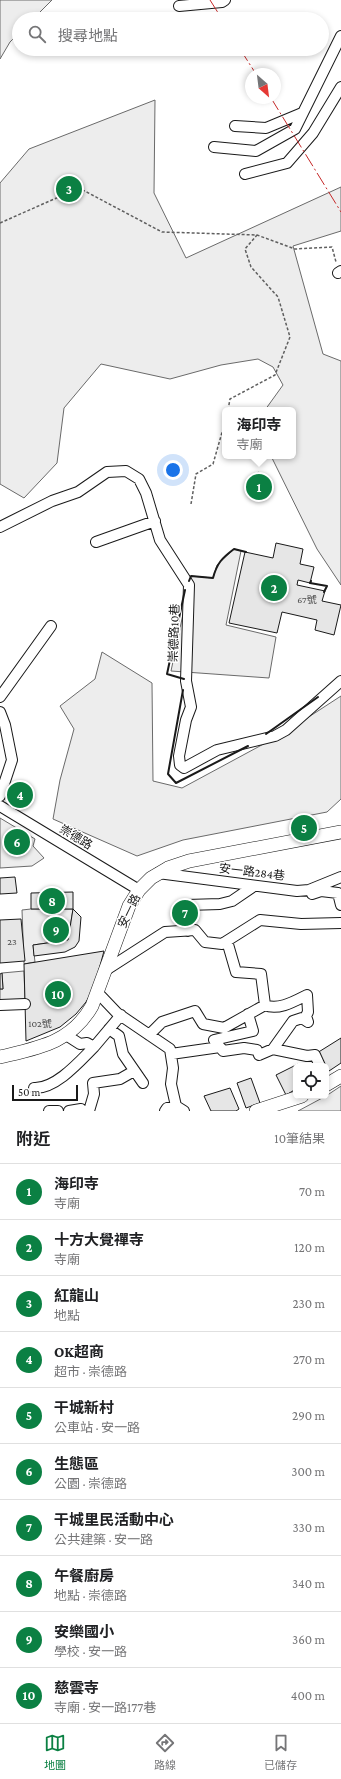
<!DOCTYPE html>
<html lang="zh-TW">
<head>
<meta charset="utf-8">
<style>
	:root { --surface:#fff; --page:#f6f6f6; --text:#202124; --muted:#757577; --line:#e0e0e0; --accent:#0b8043 }
	body { margin:0; font-family:"Crimson Pro","Noto Sans TC",serif; background:var(--page); color:var(--text) }
	.controls { position:absolute; right:12px; bottom:12px; display:grid; overflow:hidden; border-radius:6px; box-shadow:0 2px 6px #0003 }
	.controls button { width:36px; height:36px; display:grid; place-items:center; padding:0; border:0; border-bottom:1px solid var(--line); background:var(--surface); color:var(--text); font:20px sans-serif }
	.compass { position:absolute; left:245px; top:68px; width:36px; height:36px; border-radius:50%; background:var(--surface); box-shadow:0 2px 6px #0003; rotate:152deg }
	.scale { position:absolute; left:12px; bottom:10px; width:66px; box-sizing:border-box; padding-left:4px; border:2px solid #1a1a1a; border-top:0; font-size:11px; line-height:14px; white-space:nowrap; color:#1a1a1a; -webkit-text-stroke:3px #fff; paint-order:stroke }
	.you { position:absolute; left:173px; top:470px; width:14px; height:14px; margin:-10px; border:3px solid #fff; border-radius:50%; background:#1a73e8; box-shadow:0 0 0 6px #1a73e833 }
	.badge { display:grid; place-items:center; width:26px; height:26px; border-radius:50%; background:var(--accent); color:#fff; font-size:13px; font-weight:700 }
	.pin { position:absolute; translate:-50% -50%; border:2px solid #fff; box-shadow:0 1px 4px #0006 }
	.popup { position:absolute; left:222px; top:407px; width:74px; height:52px; box-sizing:border-box; display:grid; place-content:center; border-radius:6px; background:var(--surface); filter:drop-shadow(0 1px 3px #0005); font-size:13px; white-space:nowrap; color:var(--muted) }
	.popup b { font-size:15px; color:var(--text) }
	.popup::after { content:''; position:absolute; left:50%; top:100%; margin-left:-8px; border:8px solid transparent; border-top-color:var(--surface) }
	.list { margin:0; padding:0; list-style:none }
	h2 { display:flex; justify-content:space-between; align-items:center; height:52px; margin:0; padding:0 16px; font-size:17px }
	h2 small { font-size:13px; font-weight:400; color:var(--muted) }
	.list li { display:grid; grid-template-columns:26px 1fr auto; gap:12px; align-items:center; box-sizing:border-box; height:56px; padding:0 16px; border-top:1px solid var(--line) }
	.list b { display:block; font-size:15px; white-space:nowrap }
	.list p { margin:0; font-size:13px; white-space:nowrap; color:var(--muted) }
	.list em { font-size:13px; font-style:normal; color:var(--muted) }
	.icon { flex:none; width:22px; height:22px; fill:none; stroke:currentColor; stroke-width:2; stroke-linecap:round; stroke-linejoin:round }
	.map { position:relative; flex:none; width:341px; height:1111px; overflow:hidden }
	.search { position:absolute; background:var(--surface); box-shadow:0 2px 6px #0003; left:12px; right:12px; top:12px; height:44px; display:flex; align-items:center; gap:10px; box-sizing:border-box; padding:0 14px; border-radius:22px; color:var(--muted); font-size:15px }
	.sheet { height:612px; background:var(--surface) }
	nav { display:flex; justify-content:space-around; align-items:center; box-sizing:border-box; height:56px; border-top:1px solid var(--line); background:var(--surface); font-size:11px; color:var(--muted) }
	nav a { display:grid; justify-items:center; gap:2px }
	nav .on { color:var(--accent) }
	.map>svg:first-child { display:block }
</style>
</head>
<body>
<div class="map">
<svg width="341" height="1111" viewBox="0 0 341 1111">
	<rect width="100%" height="100%" fill="#fff"/>
	<path fill="#ededed" stroke="#6a6a6a" d="M 0,0 L 52,0 L 33,19 L 19,19 L 19,33 L 10,42 L 0,59 Z
		M 155,100 L 154,193 L 186,258 L 341,187 L 341,231 L 293,246 L 323,354 L 341,361 L 341,585 L 317,549 L 271,456 L 293,456 L 293,410 L 265,410 L 283,385 L 273,367 L 258,359 L 221,365 L 170,379 L 101,364 L 64,408 L 57,463 L 24,498 L 0,484 L 0,183 L 29,149 Z
		M 234,549 L 241,551 L 226,625 L 276,637 L 269,678 L 171,671 L 191,576 L 213,578 L 217,565 Z
		M 102,652 L 152,683 L 153,781 L 182,788 L 284,733 L 341,696 L 341,799 L 327,812 L 183,840 L 137,856 L 53,819 L 60,780 L 74,729 L 60,706 L 95,679 Z
		M 0,818 L 35,839 L 33,846 L 44,858 L 32,866 L 0,868 Z
		M 31,909 L 73,909 L 68,940 L 33,945 L 35,962 L 24,964 L 22,910 Z
		M 24,971 L 25,1000 L 0,1001 L 0,989 L 3,989 L 2,973 Z
		M 341,1086 L 341,1111 L 298,1111 L 326,1096 Z"/>
	<path fill="#e6e6e6" stroke="#1a1a1a" d="M 259,472 L 272,491 L 259,501 L 246,482 Z
		M 276,543 L 303,549 L 300,564 L 314,567 L 310,583 L 298,580 L 297,585 L 325,591 L 322,601 L 341,605 L 334,635 L 315,630 L 317,620 L 282,612 L 277,633 L 229,623 L 245,552 L 273,558 Z
		M 15,877 L 17,893 L 0,894 L 0,878 Z
		M 73,892 L 73,909 L 31,909 L 31,893 Z
		M 73,909 L 81,917 L 79,941 L 75,947 L 65,952 L 34,956 L 33,945 L 68,940 Z
		M 21,919 L 25,961 L 0,963 L 0,920 Z
		M 104,951 L 94,988 L 86,1002 L 76,1014 L 60,1027 L 26,1041 L 24,964 Z
		M 2,973 L 3,989 L 0,989 L 0,974 Z
		M 341,1038 L 341,1063 L 329,1071 L 317,1053 Z
		M 298,1064 L 299,1066 L 296,1066 L 296,1089 L 286,1095 L 276,1075 Z
		M 251,1078 L 260,1103 L 246,1108 L 237,1083 Z
		M 230,1088 L 239,1109 L 236,1111 L 211,1111 L 204,1096 Z"/>
	<g fill="none" stroke-linecap="round" stroke-linejoin="round">
		<g stroke="#1a1a1a" stroke-width="12">
			<path id="minor" d="M 179,6 L 222,2 L 225,0
				M 235,126 L 266,128 L 302,113
				M 214,147 L 256,151 L 295,129 L 341,36
				M 245,174 L 287,163 L 313,133 L 341,87
				M 338,273 L 341,271
				M 0,527 L 52,501 L 78,492 L 107,472 L 126,471 L 139,479 L 146,493 L 160,540 L 189,585 L 186,681 L 191,707 L 186,720 L 179,756 L 180,765 L 184,768 L 217,750 L 275,736 L 286,730 L 341,681
				M 96,542 L 155,521
				M 0,697 L 51,626
				M 0,712 L 5,725 L 12,760 L 0,796
				M 0,806 L 139,890
				M 158,873 L 297,891 L 309,890 L 341,877
				M 312,894 L 321,891 L 338,893 L 341,905
				M 188,931 L 187,905 L 220,904 L 232,901 L 254,886
				M 227,941 L 236,972 L 261,974 L 265,1005
				M 106,970 L 165,932 L 195,930 L 205,942 L 222,944 L 260,920 L 301,924 L 341,923
				M 97,992 L 117,1013 L 170,1049 L 173,1068 L 171,1084 L 176,1106 L 184,1111
				M 0,1005 L 25,1004
				M 109,1029 L 119,1036 L 123,1054 L 143,1083
				M 66,1035 L 80,1044 L 87,1043 L 94,1047 L 121,1015
				M 149,1035 L 162,1022 L 195,1011 L 203,1024 L 224,1028 L 265,1005 C 278,1011 295,1001 307,995 L 308,1012 L 306,1016 L 308,1022
				M 214,1040 L 253,1031 L 248,1014
				M 273,1049 L 293,1021 L 302,1018 L 308,1022
				M 171,1054 L 220,1047 L 223,1051 L 244,1048 L 257,1050 L 259,1055 L 273,1049 L 307,1056 L 315,1055 L 320,1066
				M 34,1088 C 56,1089 80,1061 94,1047
				M 49,1111 L 58,1111
				M 69,1111 L 81,1109 L 83,1111
				M 89,1111 L 94,1094 L 93,1083 L 120,1079 L 134,1071
				M 165,1111 L 167,1108 L 176,1106"/>
		</g>
		<g stroke="#1a1a1a" stroke-width="14">
			<path id="major" d="M 0,1057 C 38,1048 71,1043 92,1006 L 129,906 L 139,890 L 151,878 L 168,868 L 189,861 L 341,832
				M 326,1085 L 341,1076
				M 256,1111 L 302,1096"/>
		</g>
		<path stroke="#5f5f5f" stroke-width="1.5" stroke-dasharray="3 2" stroke-linecap="butt" d="M 0,223 L 79,188 L 162,232 L 257,235 L 295,249 L 332,247 L 336,262
			M 228,410 L 230,399 L 275,375 L 290,337 L 278,297 L 251,267 L 245,249 L 257,235
			M 191,504 L 196,474 L 213,464 L 225,422"/>
		<use href="#minor" stroke="#fff" stroke-width="10"/>
		<use href="#major" stroke="#fff" stroke-width="13"/>
		<path stroke="#1a1a1a" stroke-width="2" d="M 189,581 L 191,576 L 213,578 C 217,563 222,558 234,549 L 246,552
			M 311,581 L 310,583 L 327,586 L 324,592
			M 184,679 L 167,674 L 185,590
			M 183,690 L 168,774 L 176,783 L 248,746
			M 266,734 L 318,697"/>
		<path stroke="#c62828" stroke-width="1" stroke-dasharray="14 3 2 3" stroke-linecap="butt" d="M 210,0 L 222,19
			M 240,49 L 256,74
			M 271,98 L 341,212"/>
	</g>
	<g text-anchor="middle" stroke-width="3" stroke-linejoin="round" paint-order="stroke">
		<g font-size="10" fill="#4d4d4d">
			<text x="307" y="603">67號</text>
			<text x="12" y="945">23</text>
			<text x="40" y="1027">102號</text>
		</g>
		<g font-size="12" fill="#1a1a1a" stroke="#fff">
			<text transform="translate(174 633) rotate(-88)" y="4">崇德路10巷</text>
			<text transform="translate(76 837) rotate(31)" y="4">崇德路</text>
			<text transform="translate(252 872) rotate(7)" y="4">安一路284巷</text>
			<text transform="translate(129 911) rotate(-64)" y="4">安一路</text>
		</g>
	</g>
</svg>
<div class="controls">
<button><svg class="icon" aria-label="locate" viewBox="0 0 24 24"><circle cx="12" cy="12" r="6"/><path d="M12 2v4M12 18v4M2 12h4M18 12h4"/></svg></button>
</div>
<svg class="compass" viewBox="-18 -18 36 36"><path d="M0-13l5 13h-10z" fill="#e53935"/><path d="M0 13l5-13h-10z" fill="#757577"/></svg>
<div class="scale">50 m</div>
<div class="you"></div>
<div class="pin badge" style="left:259px;top:487px">1</div>
<div class="popup"><b>海印寺</b>寺廟</div>
<div class="pin badge" style="left:274px;top:588px">2</div>
<div class="pin badge" style="left:69px;top:189px">3</div>
<div class="pin badge" style="left:20px;top:795px">4</div>
<div class="pin badge" style="left:304px;top:828px">5</div>
<div class="pin badge" style="left:17px;top:842px">6</div>
<div class="pin badge" style="left:185px;top:913px">7</div>
<div class="pin badge" style="left:52px;top:901px">8</div>
<div class="pin badge" style="left:56px;top:930px">9</div>
<div class="pin badge" style="left:58px;top:994px">10</div>
<div class="search"><svg class="icon" aria-label="search" viewBox="0 0 24 24"><circle cx="10" cy="10" r="6"/><path d="M15 15l6 6"/></svg>搜尋地點</div>
</div>
<section class="sheet">
<h2>附近<small>10筆結果</small></h2>
<ul class="list">
<li><span class="badge">1</span><div><b>海印寺</b><p>寺廟</p></div><em>70 m</em></li>
<li><span class="badge">2</span><div><b>十方大覺禪寺</b><p>寺廟</p></div><em>120 m</em></li>
<li><span class="badge">3</span><div><b>紅龍山</b><p>地點</p></div><em>230 m</em></li>
<li><span class="badge">4</span><div><b>OK超商</b><p>超市 · 崇德路</p></div><em>270 m</em></li>
<li><span class="badge">5</span><div><b>干城新村</b><p>公車站 · 安一路</p></div><em>290 m</em></li>
<li><span class="badge">6</span><div><b>生態區</b><p>公園 · 崇德路</p></div><em>300 m</em></li>
<li><span class="badge">7</span><div><b>干城里民活動中心</b><p>公共建築 · 安一路</p></div><em>330 m</em></li>
<li><span class="badge">8</span><div><b>午餐廚房</b><p>地點 · 崇德路</p></div><em>340 m</em></li>
<li><span class="badge">9</span><div><b>安樂國小</b><p>學校 · 安一路</p></div><em>360 m</em></li>
<li><span class="badge">10</span><div><b>慈雲寺</b><p>寺廟 · 安一路177巷</p></div><em>400 m</em></li>
</ul>
</section>
<nav>
<a class="on"><svg class="icon" aria-label="map" viewBox="0 0 24 24"><path d="M3 6l6-2 6 2 6-2v14l-6 2-6-2-6 2zM9 4v14M15 6v14"/></svg>地圖</a>
<a><svg class="icon" aria-label="directions" viewBox="0 0 24 24"><path d="M12 3l9 9-9 9-9-9zM9 14v-3h6M13 9l2 2-2 2"/></svg>路線</a>
<a><svg class="icon" aria-label="saved" viewBox="0 0 24 24"><path d="M7 4h10v16l-5-4-5 4z"/></svg>已儲存</a>
</nav>
</body>
</html>
